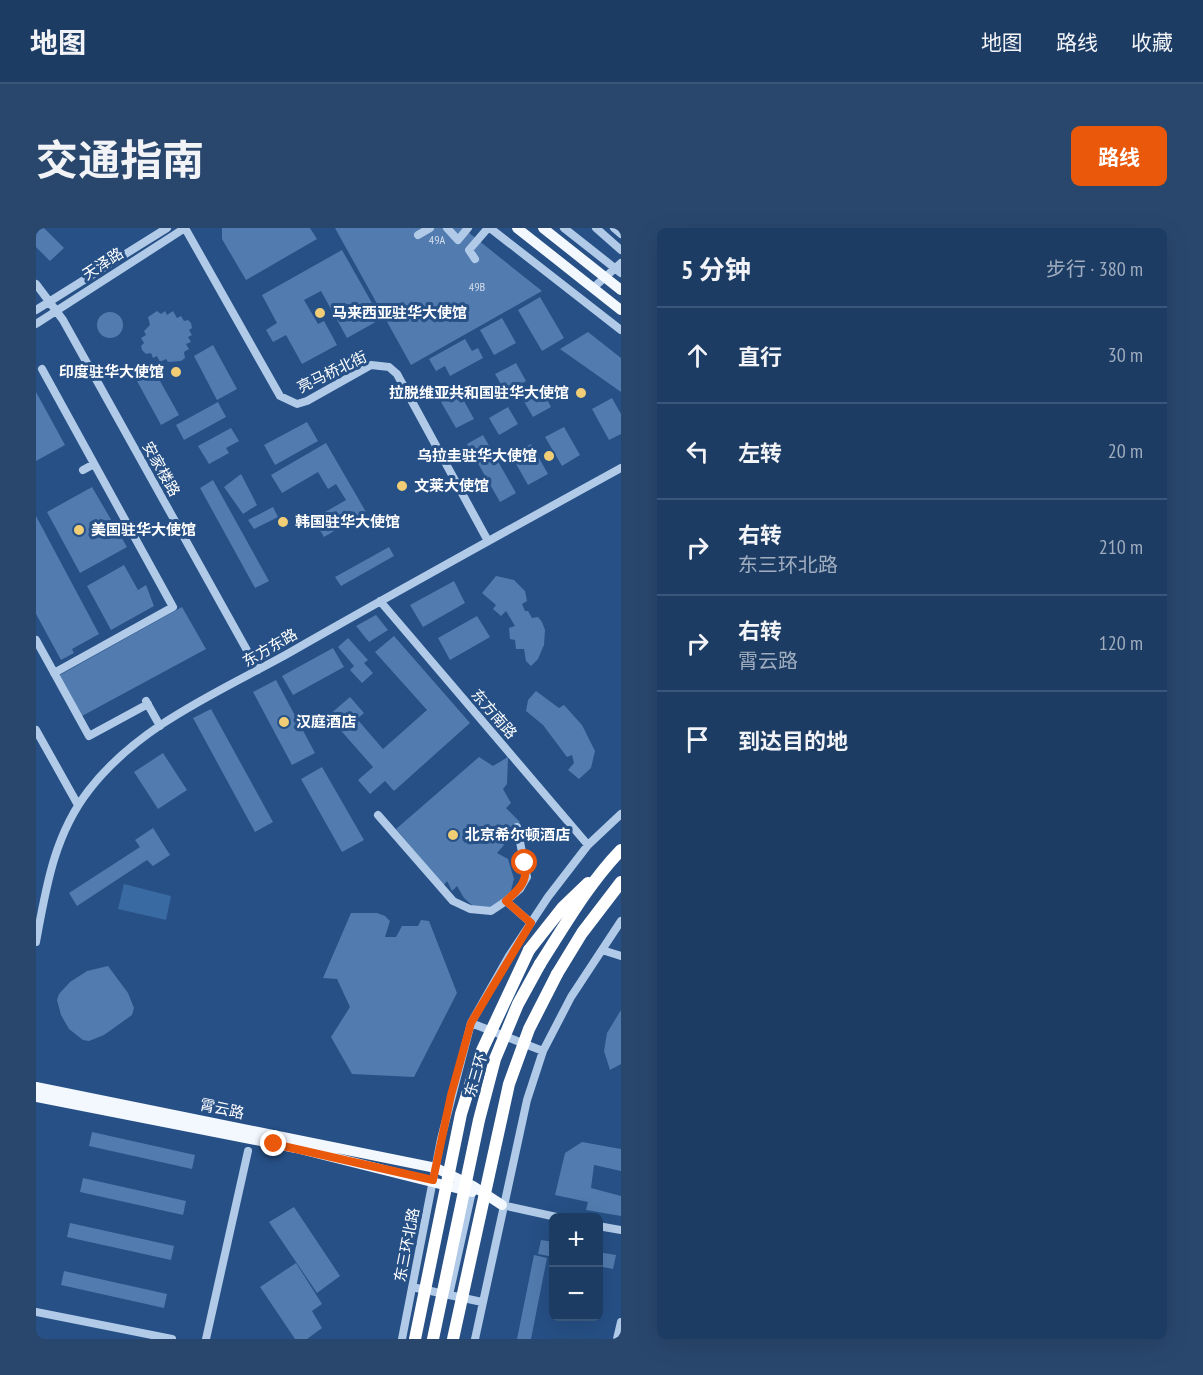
<!DOCTYPE html>
<html lang="zh">
<head>
<meta charset="utf-8">
<style>
	:root { --surface:#1c3c64; --page:#29476d; --text:#f1f3f6; --muted:#a0adbf; --line:#3a5678; --accent:#ea580c }
	body { margin:0; font-family:"PT Sans Narrow","Noto Sans SC",sans-serif; background:var(--page); color:var(--text) }
	.controls { position:absolute; right:18px; bottom:18px; display:grid; overflow:hidden; border-radius:9px; box-shadow:0 6px 24px #0002 }
	.controls button { width:54px; height:54px; display:grid; place-items:center; padding:0; border:0; border-bottom:2px solid var(--line); background:var(--surface); color:var(--text); font:30px sans-serif }
	.stop { position:absolute; width:18px; height:18px; margin:-14px; border:4px solid #ea580c; border-radius:50%; background:#fff }
	.stop.end { background:#ea580c; border-color:#fff; box-shadow:0 2px 6px #0008 }
	.list { margin:0; padding:0; list-style:none }
	h2 { display:flex; justify-content:space-between; align-items:center; height:78px; margin:0; padding:0 24px; font-size:26px }
	h2 small { font-size:20px; font-weight:400; color:var(--muted) }
	.list li { display:grid; grid-template-columns:39px 1fr auto; gap:18px; align-items:center; box-sizing:border-box; height:96px; padding:0 24px; border-top:2px solid var(--line) }
	.list b { display:block; font-size:22px; white-space:nowrap }
	.list p { margin:0; font-size:20px; white-space:nowrap; color:var(--muted) }
	.list em { font-size:20px; font-style:normal; color:var(--muted) }
	.icon { flex:none; width:33px; height:33px; fill:none; stroke:currentColor; stroke-width:2; stroke-linecap:round; stroke-linejoin:round }
	.map { position:relative; flex:none; width:585px; height:1111px; overflow:hidden; border-radius:9px }
	header { display:flex; align-items:center; gap:36px; box-sizing:border-box; height:84px; padding:0 30px; background:var(--surface); border-bottom:2px solid var(--line) }
	header strong { font-size:28px }
	nav { display:flex; gap:33px; margin-inline-start:auto; font-size:21px }
	.intro { display:flex; align-items:center; justify-content:space-between; box-sizing:border-box; height:144px; padding:0 36px }
	h1 { margin:0; font-size:42px }
	.button { padding:15px 27px; border-radius:9px; background:var(--accent); color:#fff; font-size:21px; font-weight:700 }
	main { display:flex; gap:36px; padding:0 36px }
	aside { flex:1; background:var(--surface); border-radius:9px; box-shadow:0 6px 24px #0002 }
	.map>svg:first-child { display:block }
</style>
</head>
<body>
<header>
<strong>地图</strong>
<nav><a>地图</a><a>路线</a><a>收藏</a></nav>
</header>
<div class="intro"><h1>交通指南</h1><a class="button">路线</a></div>
<main>
<div class="map">
<svg width="585" height="1111" viewBox="0 0 585 1111">
	<rect width="100%" height="100%" fill="#265086"/>
	<path fill="#3a6aa2" d="M 88,656 L 135,668 L 130,692 L 82,681 Z"/>
	<path fill="#527caf" d="M 0,0 L 8,0 L 28,20 L 14,33 L 0,19 Z
		M 186,0 L 274,0 L 281,11 L 210,52 L 186,11 Z
		M 299,0 L 427,0 L 506,63 L 375,137 Z
		M 306,22 L 345,91 L 311,110 L 285,63 L 268,72 L 282,96 L 288,93 L 301,117 L 266,136 L 250,107 L 237,114 L 230,102 L 241,95 L 226,67 Z
		M 504,69 L 528,110 L 506,123 L 482,82 Z
		M 121,83 L 125,86 L 129,83 L 131,87 L 137,83 L 141,90 L 145,88 L 148,93 L 152,92 L 155,95 L 156,100 L 153,102 L 156,107 L 152,109 L 155,114 L 150,116 L 153,121 L 148,124 L 149,130 L 145,133 L 132,134 L 130,131 L 124,134 L 121,128 L 117,130 L 115,125 L 110,126 L 106,122 L 105,118 L 108,115 L 105,110 L 110,107 L 108,103 L 114,97 L 112,89 Z
		M61 97a13 13 0 1 1 26 0a13 13 0 1 1-26 0Z
		M 466,90 L 480,115 L 458,127 L 444,102 Z
		M 552,104 L 585,130 L 585,164 L 524,121 Z
		M 429,111 L 436,123 L 442,120 L 447,130 L 414,148 L 409,138 L 400,143 L 393,131 Z
		M 177,117 L 201,161 L 181,172 L 158,128 Z
		M 480,135 L 490,153 L 470,165 L 459,146 Z
		M 119,144 L 143,187 L 125,197 L 101,153 Z
		M 505,160 L 515,179 L 497,189 L 486,170 Z
		M 0,164 L 29,217 L 0,233 Z
		M 423,164 L 438,191 L 420,200 L 405,174 Z
		M 576,170 L 585,186 L 585,206 L 573,212 L 556,181 Z
		M 182,174 L 190,189 L 148,212 L 140,197 Z
		M 472,179 L 482,196 L 463,207 L 453,190 Z
		M 271,194 L 282,213 L 239,237 L 228,217 Z
		M 528,199 L 544,227 L 526,238 L 509,209 Z
		M 195,200 L 203,213 L 190,220 L 193,225 L 173,236 L 162,218 Z
		M 447,207 L 480,265 L 464,274 L 431,216 Z
		M 290,215 L 330,284 L 288,309 L 277,291 L 310,272 L 300,256 L 292,261 L 282,244 L 246,265 L 235,247 Z
		M 495,216 L 512,246 L 492,257 L 475,227 Z
		M 205,246 L 221,277 L 207,286 L 188,259 Z
		M 177,252 L 233,353 L 219,360 L 164,260 Z
		M 56,259 L 91,319 L 44,345 L 11,284 Z
		M 237,279 L 242,289 L 218,301 L 212,292 Z
		M 0,288 L 63,406 L 36,421 L 38,425 L 25,432 L 0,386 Z
		M 353,319 L 358,328 L 305,358 L 299,349 Z
		M 88,337 L 102,362 L 110,357 L 118,378 L 75,402 L 51,358 Z
		M 460,348 L 478,352 L 489,363 L 491,373 L 486,376 L 489,383 L 492,383 L 496,390 L 502,389 L 506,394 L 509,402 L 508,417 L 502,431 L 495,438 L 490,433 L 488,421 L 480,421 L 479,412 L 474,411 L 473,400 L 479,398 L 470,383 L 465,388 L 457,381 L 460,377 L 446,365 Z
		M 418,353 L 429,375 L 387,399 L 374,377 Z
		M 146,379 L 170,421 L 46,488 L 24,447 Z
		M 340,387 L 352,402 L 333,414 L 320,398 Z
		M 441,388 L 454,409 L 414,432 L 402,410 Z
		M 358,408 L 434,495 L 358,563 L 349,553 L 334,566 L 322,552 L 337,539 L 292,488 L 314,469 L 328,485 L 321,491 L 347,521 L 391,482 L 339,424 Z
		M 312,410 L 332,432 L 328,435 L 337,445 L 326,455 L 314,442 L 318,438 L 302,419 Z
		M 297,420 L 308,439 L 257,467 L 246,448 Z
		M 240,452 L 279,525 L 256,537 L 217,464 Z
		M 500,463 L 523,480 L 528,477 L 546,497 L 559,523 L 555,540 L 543,551 L 532,542 L 538,535 L 536,527 L 531,529 L 507,497 L 490,483 L 492,472 Z
		M 175,481 L 237,594 L 219,604 L 157,490 Z
		M 127,525 L 151,562 L 122,581 L 98,544 Z
		M 443,529 L 457,538 L 472,529 L 471,556 L 467,561 L 475,575 L 470,580 L 484,594 L 464,612 L 468,617 L 461,625 L 472,631 L 478,651 L 474,666 L 454,679 L 438,679 L 428,670 L 421,658 L 416,663 L 411,653 L 408,657 L 360,601 Z
		M 286,539 L 328,612 L 306,624 L 265,551 Z
		M 117,600 L 134,627 L 117,638 L 111,632 L 41,678 L 33,665 L 104,619 L 99,612 Z
		M 315,685 L 341,685 L 349,688 L 354,693 L 349,709 L 360,709 L 366,698 L 382,698 L 385,692 L 393,693 L 421,765 L 378,849 L 316,846 L 295,809 L 314,779 L 301,751 L 287,750 Z
		M 72,738 L 92,765 L 98,780 L 96,787 L 68,807 L 53,813 L 47,812 L 33,801 L 25,787 L 21,772 L 23,766 L 34,754 L 51,743 Z
		M 585,782 L 585,836 L 574,842 L 568,823 L 571,805 Z
		M 56,904 L 159,927 L 156,941 L 53,918 Z
		M 546,914 L 585,921 L 585,943 L 558,937 L 555,960 L 585,968 L 585,988 L 550,982 L 552,974 L 519,967 L 529,925 Z
		M 47,950 L 150,973 L 147,987 L 44,964 Z
		M 258,979 L 304,1048 L 281,1065 L 233,994 Z
		M 34,995 L 138,1018 L 135,1032 L 31,1009 Z
		M 505,1012 L 518,1014 L 518,1029 L 502,1026 Z
		M 562,1024 L 580,1027 L 577,1041 L 562,1038 Z
		M 498,1027 L 511,1030 L 495,1111 L 481,1111 Z
		M 260,1035 L 286,1076 L 276,1083 L 286,1100 L 271,1111 L 259,1111 L 224,1059 Z
		M 28,1043 L 131,1066 L 128,1080 L 25,1057 Z"/>
	<g fill="none" stroke-linecap="round" stroke-linejoin="round">
		<path stroke="#b0cae8" stroke-width="8" d="M 149,0 L 244,168 L 261,176 L 271,173 L 335,137 L 353,139 L 361,146 L 452,313
			M 411,0 L 422,12 L 432,0
			M 454,0 L 585,102
			M 528,0 L 585,45
			M 560,0 L 585,22
			M 578,0 L 585,6
			M 382,7 L 394,0
			M 439,31 L 433,22 L 452,0
			M 0,56 L 27,92 L 222,442
			M 557,60 L 585,35
			M 0,82 L 131,0
			M 0,96 L 149,0
			M 6,141 L 137,379 L 18,445
			M 47,242 L 58,236
			M 344,373 L 552,617
			M 0,412 L 53,508 L 112,476
			M 110,473 L 124,498
			M 0,502 L 42,577
			M 342,587 L 417,673 L 434,681 L 455,683 L 470,673 L 495,695
			M 470,673 L 484,661 L 491,649 L 481,599
			M 0,714 C 10,660 18,607 53,562 C 103,497 183,464 253,425 C 363,362 474,301 585,240
			M 566,722 L 585,728
			M 435,795 L 507,823
			M 466,977 L 525,990
			M 562,998 L 585,1002
			M 376,1059 L 446,1074
			M 413,1067 L 437,959
			M 0,1084 L 136,1111
			M 170,1111 L 212,923
			M 366,1111 L 405,911 L 435,795 L 473,728 L 512,669 L 552,617 L 585,586
			M 439,1111 L 491,872 L 507,823 L 535,769 L 585,693
			M 581,1111 L 585,1094"/>
		<path stroke="#f3f7fe" stroke-width="10" d="M 481,0 L 585,82
			M 507,0 L 585,62
			M 0,859 L 400,940 L 437,958 L 466,977
			M 0,869 L 260,920 L 436,964"/>
		<path stroke="#fff" stroke-width="12" d="M 493,722 L 527,679 L 552,655
			M 504,736 C 529,697 553,655 585,622
			M 521,746 L 546,705 L 585,654"/>
		<path stroke="#fff" stroke-width="12" d="M 379,1111 L 425,886 L 442,831 L 493,722
			M 397,1111 L 443,892 L 459,831 L 482,776 L 504,736
			M 417,1111 L 473,856 L 493,801 L 521,746"/>
	</g>
	<g fill="none" stroke-linecap="round" stroke-linejoin="round">
		<path stroke="#ea580c" stroke-width="8" d="M 238,916 L 397,952 L 415,867 L 435,795 L 495,695 L 470,673 C 483,661 492,654 489,635"/>
	</g>
	<g fill="#f1cd75" stroke="#265086" stroke-width="2">
		<circle cx="284" cy="85" r="6"/>
		<circle cx="140" cy="144" r="6"/>
		<circle cx="545" cy="165" r="6"/>
		<circle cx="513" cy="228" r="6"/>
		<circle cx="366" cy="258" r="6"/>
		<circle cx="247" cy="294" r="6"/>
		<circle cx="43" cy="302" r="6"/>
		<circle cx="248" cy="494" r="6"/>
		<circle cx="417" cy="607" r="6"/>
	</g>
	<g text-anchor="middle" stroke-width="6" stroke-linejoin="round" paint-order="stroke">
		<g font-size="12" fill="#d4deeb">
			<text x="401" y="16">49A</text>
			<text x="441" y="63">49B</text>
		</g>
		<g font-size="15" fill="#fff" stroke="#265086">
			<text transform="translate(67 36) rotate(-33)" y="5">天泽路</text>
			<text transform="translate(296 144) rotate(-26)" y="5">亮马桥北街</text>
			<text transform="translate(125 241) rotate(61)" y="5">安家楼路</text>
			<text transform="translate(234 420) rotate(-30)" y="5">东方东路</text>
			<text transform="translate(458 486) rotate(49)" y="5">东方南路</text>
			<text transform="translate(440 847) rotate(-74)" y="5">东三环</text>
			<text transform="translate(186 881) rotate(12)" y="5">霄云路</text>
			<text transform="translate(371 1017) rotate(-79)" y="5">东三环北路</text>
		</g>
		<g font-size="15" font-weight="bold" fill="#fff" stroke="#265086" text-anchor="start">
			<text x="296" y="90">马来西亚驻华大使馆</text>
			<text x="128" y="149" text-anchor="end">印度驻华大使馆</text>
			<text x="533" y="170" text-anchor="end">拉脱维亚共和国驻华大使馆</text>
			<text x="501" y="233" text-anchor="end">乌拉圭驻华大使馆</text>
			<text x="378" y="263">文莱大使馆</text>
			<text x="259" y="299">韩国驻华大使馆</text>
			<text x="55" y="307">美国驻华大使馆</text>
			<text x="260" y="499">汉庭酒店</text>
			<text x="429" y="612">北京希尔顿酒店</text>
		</g>
	</g>
</svg>
<div class="controls">
<button>+</button>
<button>−</button>
</div>
<div class="stop" style="left:489px;top:635px"></div>
<div class="stop end" style="left:238px;top:916px"></div>
</div>
<aside>
<h2>5 分钟<small>步行 · 380 m</small></h2>
<ul class="list">
<li><svg class="icon" aria-label="ahead" viewBox="0 0 24 24"><path d="M12 20V5M6 11l6-6 6 6"/></svg><div><b>直行</b></div><em>30 m</em></li>
<li><svg class="icon" aria-label="left" viewBox="0 0 24 24"><path d="M17 20v-9H6M10 6l-5 5 5 5"/></svg><div><b>左转</b></div><em>20 m</em></li>
<li><svg class="icon" aria-label="right" viewBox="0 0 24 24"><path d="M7 20v-9h11M14 6l5 5-5 5"/></svg><div><b>右转</b><p>东三环北路</p></div><em>210 m</em></li>
<li><svg class="icon" aria-label="right" viewBox="0 0 24 24"><path d="M7 20v-9h11M14 6l5 5-5 5"/></svg><div><b>右转</b><p>霄云路</p></div><em>120 m</em></li>
<li><svg class="icon" aria-label="arrive" viewBox="0 0 24 24"><path d="M6 21V4h12l-3 4 3 4H6"/></svg><div><b>到达目的地</b></div></li>
</ul>
</aside>
</main>
</body>
</html>
